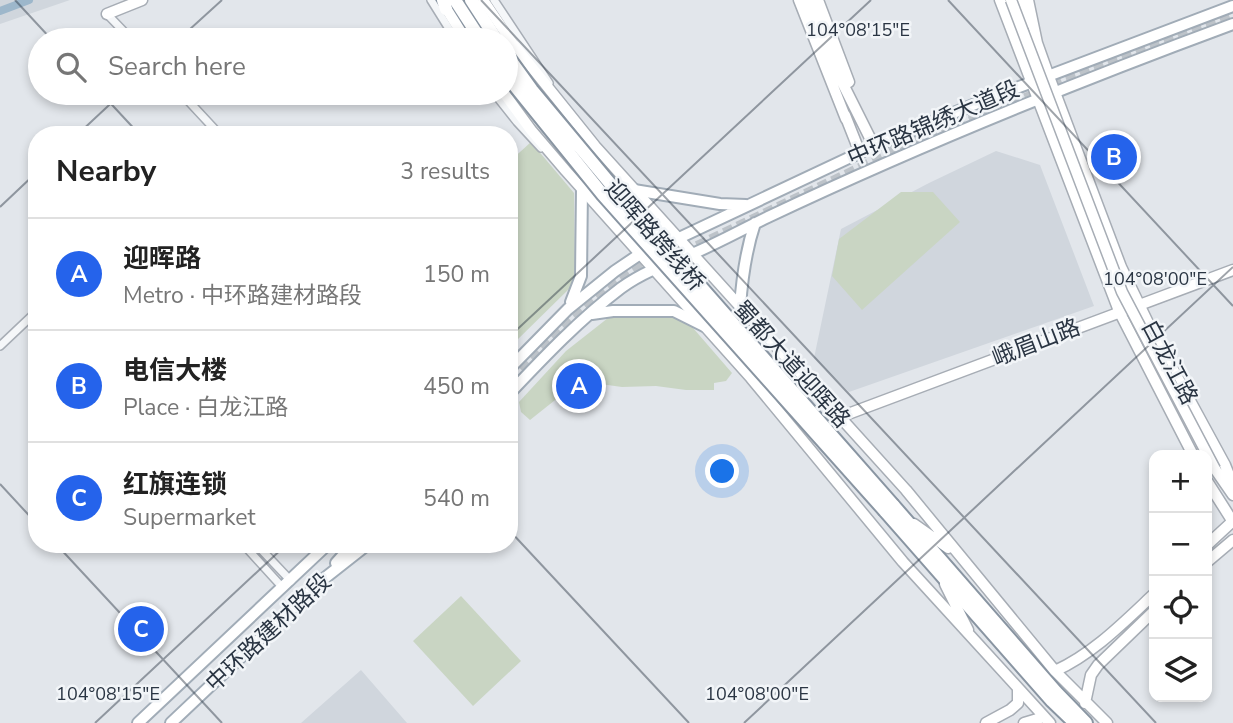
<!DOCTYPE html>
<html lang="en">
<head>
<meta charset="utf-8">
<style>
	:root { --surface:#fff; --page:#f6f6f6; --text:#222; --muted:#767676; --line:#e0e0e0; --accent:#2563eb }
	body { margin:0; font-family:"Nunito Sans","Noto Sans SC",sans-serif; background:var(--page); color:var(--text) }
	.controls { position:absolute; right:21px; bottom:21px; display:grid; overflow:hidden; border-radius:14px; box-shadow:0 4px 10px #0003 }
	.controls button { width:63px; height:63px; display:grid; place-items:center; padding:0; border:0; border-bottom:2px solid var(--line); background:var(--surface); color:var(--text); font:35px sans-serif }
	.you { position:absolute; left:723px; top:472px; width:24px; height:24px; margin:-18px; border:5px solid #fff; border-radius:50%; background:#1a73e8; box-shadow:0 0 0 10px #1a73e833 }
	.badge { display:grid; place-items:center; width:46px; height:46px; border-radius:50%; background:var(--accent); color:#fff; font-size:23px; font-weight:700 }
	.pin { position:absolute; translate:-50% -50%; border:4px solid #fff; box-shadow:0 2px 7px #0006 }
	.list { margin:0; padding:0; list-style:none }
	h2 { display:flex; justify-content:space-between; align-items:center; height:91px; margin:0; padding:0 28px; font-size:30px }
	h2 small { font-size:23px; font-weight:400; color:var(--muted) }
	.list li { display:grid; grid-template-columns:46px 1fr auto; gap:21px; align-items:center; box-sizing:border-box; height:112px; padding:0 28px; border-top:2px solid var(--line) }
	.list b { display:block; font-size:26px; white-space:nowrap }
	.list p { margin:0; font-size:23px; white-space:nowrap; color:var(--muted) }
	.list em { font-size:23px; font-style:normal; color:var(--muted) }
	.icon { flex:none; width:38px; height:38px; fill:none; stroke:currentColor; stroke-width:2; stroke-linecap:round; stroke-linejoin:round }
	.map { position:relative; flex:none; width:1233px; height:723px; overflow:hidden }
	.search { position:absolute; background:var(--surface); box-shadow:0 4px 10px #0003; left:28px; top:28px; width:490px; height:77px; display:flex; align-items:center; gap:18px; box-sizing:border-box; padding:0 24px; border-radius:38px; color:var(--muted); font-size:26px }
	.panel { position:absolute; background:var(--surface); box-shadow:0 4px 10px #0003; left:28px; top:126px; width:490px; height:427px; border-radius:28px }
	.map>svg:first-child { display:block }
</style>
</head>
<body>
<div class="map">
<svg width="1233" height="723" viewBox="0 0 1233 723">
	<rect width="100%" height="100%" fill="#e2e6eb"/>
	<path fill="#d0d6dd" d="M 0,0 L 70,0 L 0,24 Z
		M 996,151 L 1040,165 L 1094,306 L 849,392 L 814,358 L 841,229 L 929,183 Z
		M 361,670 L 407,723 L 301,723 Z"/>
	<path fill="#c9d5c3" d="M 531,142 L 574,193 L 575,276 L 570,288 L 514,343 L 509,339 L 509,162 Z
		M 901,192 L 933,192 L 960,222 L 862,310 L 832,276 L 839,239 Z
		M 675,316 L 687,321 L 732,373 L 726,381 L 714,383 L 714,390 L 686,390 L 656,386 L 622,387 L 579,381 L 530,420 L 521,412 L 519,402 L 566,351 L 608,318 Z
		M 461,596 L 521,661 L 473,706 L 413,641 Z"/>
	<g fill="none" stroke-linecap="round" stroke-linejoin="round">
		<path stroke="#9db7cb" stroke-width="8" d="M 0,11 L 29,0"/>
		<path stroke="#bdc3c9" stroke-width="10" stroke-dasharray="10 5" stroke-linecap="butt" d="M 884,148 L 1002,99
			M 670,259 L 868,164 L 1066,81 L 1233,18
			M 509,379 C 566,324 617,275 689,239"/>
		<g stroke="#a7adb5" stroke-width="10">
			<path id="street" d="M 431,0 L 456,40
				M 494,0 L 549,83
				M 107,14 L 132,40
				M 181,93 L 220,135
				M 494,93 L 517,122 L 541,148
				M 0,346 L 37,311
				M 243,544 L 283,588
				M 256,544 L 291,581"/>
		</g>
		<g stroke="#a7adb5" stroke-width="13">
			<path id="secondary" d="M 483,0 L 513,44 L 595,146 L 906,490 L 1055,671 L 1107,723
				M 799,0 L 846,119
				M 808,0 L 831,60 L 874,146
				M 818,0 L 849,82
				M 1000,0 L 1119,311 L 1193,455
				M 1020,0 L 1029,23
				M 1028,0 L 1037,43 L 1048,74 L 1121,267 L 1151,329 L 1225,465 L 1233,485
				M 444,5 L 466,40
				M 107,14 L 142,0
				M 504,93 L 531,130 L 566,171 L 751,378 L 903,562 L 1050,723
				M 845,115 L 860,153
				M 840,417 L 1233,270
				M 1215,469 L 1233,495
				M 1207,481 L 1233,522
				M 914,524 L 948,548
				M 1207,545 L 1233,521
				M 1207,562 L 1233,540
				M 945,584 L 968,630
				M 1055,671 C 1094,653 1123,623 1154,594
				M 1085,703 L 1091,675 L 1098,665 L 1154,611
				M 986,723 L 1010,710 L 1018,703 L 1018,689
				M 1024,723 L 1044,717"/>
		</g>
		<g stroke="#a1acb7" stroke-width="14">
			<path id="primary" d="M 634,190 L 720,204 L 746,205
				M 571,302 L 581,276 L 582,188
				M 740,307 C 742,278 746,250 755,223
				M 592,314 L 613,311 L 674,311 L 704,326
				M 509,369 L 568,309 L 615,271 L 640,254 L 679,238 L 874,146 L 990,98 L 1233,6
				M 509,394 C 544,357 580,319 621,288 C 643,272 666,264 692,254 C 718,243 743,229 768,217 C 920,145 1076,82 1233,24
				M 336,563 L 353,544
				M 138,723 L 328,544
				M 171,723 L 321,581 L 368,544"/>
		</g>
		<g stroke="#8995a2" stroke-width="16">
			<path id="highway" d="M 443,0 L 446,9
				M 455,0 L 481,40
				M 471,0 L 497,40
				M 893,505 L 1056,692 L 1086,723
				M 885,511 L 1052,701 L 1075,723"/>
		</g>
		<use href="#street" stroke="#f5f7f9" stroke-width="7"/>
		<use href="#secondary" stroke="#fff" stroke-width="10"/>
		<use href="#primary" stroke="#fff" stroke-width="10"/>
		<use href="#highway" stroke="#fff" stroke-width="12"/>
		<g stroke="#a7adb5" stroke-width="13" stroke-linecap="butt">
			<path id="secondary-bridge" d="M 1011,0 L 1122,292 L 1215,469"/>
		</g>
		<g stroke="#8995a2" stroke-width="16" stroke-linecap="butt">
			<path id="highway-bridge" d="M 506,54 L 532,90 L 613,187 L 893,505
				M 506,75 L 603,195 L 885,511"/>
		</g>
		<use href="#secondary-bridge" stroke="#fff" stroke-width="10"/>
		<use href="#highway-bridge" stroke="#fff" stroke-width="12"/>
	</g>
	<path fill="none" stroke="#2a3543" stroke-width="2" stroke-opacity="0.45" d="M 15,0 L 52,40M 481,0 L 1156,723M 948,0 L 1233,306M 178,40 L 222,0M 101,93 L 140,135M 77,135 L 122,93M 0,207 L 37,172M 509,337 L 871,0M 0,484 L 37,524M 509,530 L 689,723M 56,544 L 222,723M 95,723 L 287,544M 744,723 L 1233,267"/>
	<g text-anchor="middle" stroke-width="5" stroke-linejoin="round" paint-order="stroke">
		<g font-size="23" fill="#2a3543" stroke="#f2f5f8">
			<text transform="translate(933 123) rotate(-23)" y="8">中环路锦绣大道段</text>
			<text transform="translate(655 235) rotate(49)" y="8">迎晖路跨线桥</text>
			<text transform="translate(1036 342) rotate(-21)" y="8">峨眉山路</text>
			<text transform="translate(1170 362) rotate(62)" y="8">白龙江路</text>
			<text transform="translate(792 364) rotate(48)" y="8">蜀都大道迎晖路</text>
			<text transform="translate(268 632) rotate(-43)" y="8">中环路建材路段</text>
		</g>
	</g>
	<g font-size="18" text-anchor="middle" fill="#2a3543" stroke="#f2f5f8" stroke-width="5" stroke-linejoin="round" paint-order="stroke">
		<text x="858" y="36">104°08'15"E</text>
		<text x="1155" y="285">104°08'00"E</text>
		<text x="108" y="700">104°08'15"E</text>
		<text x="757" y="700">104°08'00"E</text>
	</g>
</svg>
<div class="controls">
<button>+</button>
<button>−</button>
<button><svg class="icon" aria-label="locate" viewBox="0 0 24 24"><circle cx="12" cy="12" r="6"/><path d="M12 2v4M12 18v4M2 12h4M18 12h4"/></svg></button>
<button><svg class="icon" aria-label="layers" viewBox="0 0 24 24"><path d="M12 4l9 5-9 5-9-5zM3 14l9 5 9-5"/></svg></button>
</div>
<div class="you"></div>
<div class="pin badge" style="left:579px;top:386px">A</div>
<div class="pin badge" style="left:1114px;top:157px">B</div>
<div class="pin badge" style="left:141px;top:629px">C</div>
<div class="search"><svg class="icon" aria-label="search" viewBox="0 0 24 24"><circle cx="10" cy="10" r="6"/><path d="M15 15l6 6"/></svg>Search here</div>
<section class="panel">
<h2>Nearby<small>3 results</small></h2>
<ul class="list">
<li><span class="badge">A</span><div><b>迎晖路</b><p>Metro · 中环路建材路段</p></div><em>150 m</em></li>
<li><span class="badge">B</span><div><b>电信大楼</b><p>Place · 白龙江路</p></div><em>450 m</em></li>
<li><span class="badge">C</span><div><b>红旗连锁</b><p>Supermarket</p></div><em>540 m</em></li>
</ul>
</section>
</div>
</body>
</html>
